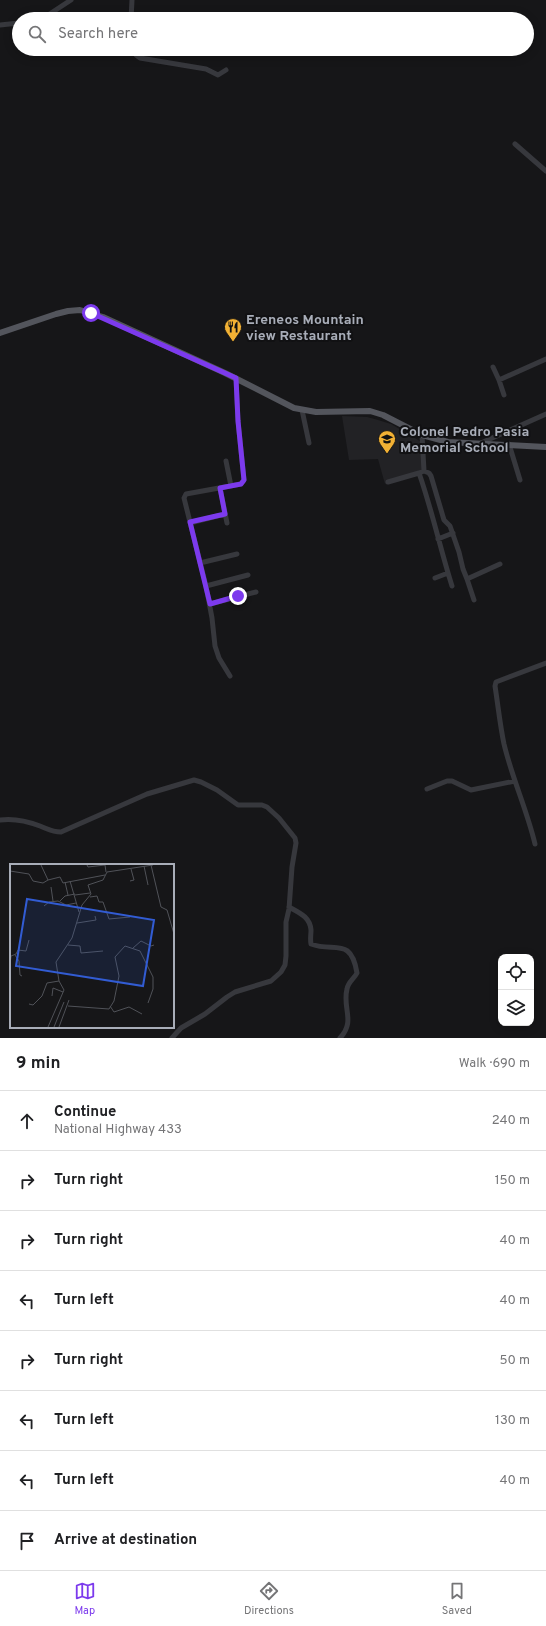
<!DOCTYPE html>
<html lang="en">
<head>
<meta charset="utf-8">
<style>
	:root { --surface:#fff; --page:#f6f6f6; --text:#202124; --muted:#757577; --line:#e0e0e0; --accent:#7c3aed }
	body { margin:0; font-family:Overpass,sans-serif; background:var(--page); color:var(--text) }
	.controls { position:absolute; right:12px; bottom:12px; display:grid; overflow:hidden; border-radius:8px; box-shadow:0 2px 10px #0003 }
	.controls button { width:36px; height:36px; display:grid; place-items:center; padding:0; border:0; border-bottom:1px solid var(--line); background:var(--surface); color:var(--text); font:20px sans-serif }
	.stop { position:absolute; width:12px; height:12px; margin:-9px; border:3px solid #7c3aed; border-radius:50%; background:#fff }
	.stop.end { background:#7c3aed; border-color:#fff; box-shadow:0 1px 4px #0008 }
	.list { margin:0; padding:0; list-style:none }
	h2 { display:flex; justify-content:space-between; align-items:center; height:52px; margin:0; padding:0 16px; font-size:17px }
	h2 small { font-size:13px; font-weight:400; color:var(--muted) }
	.list li { display:grid; grid-template-columns:26px 1fr auto; gap:12px; align-items:center; box-sizing:border-box; height:60px; padding:0 16px; border-top:1px solid var(--line) }
	.list b { display:block; font-size:15px; white-space:nowrap }
	.list p { margin:0; font-size:13px; white-space:nowrap; color:var(--muted) }
	.list em { font-size:13px; font-style:normal; color:var(--muted) }
	.icon { flex:none; width:22px; height:22px; fill:none; stroke:currentColor; stroke-width:2; stroke-linecap:round; stroke-linejoin:round }
	.map { position:relative; flex:none; width:546px; height:1038px; overflow:hidden }
	.search { position:absolute; background:var(--surface); box-shadow:0 2px 10px #0003; left:12px; right:12px; top:12px; height:44px; display:flex; align-items:center; gap:10px; box-sizing:border-box; padding:0 14px; border-radius:22px; color:var(--muted); font-size:15px }
	.sheet { height:532px; background:var(--surface) }
	nav { display:flex; justify-content:space-around; align-items:center; box-sizing:border-box; height:56px; border-top:1px solid var(--line); background:var(--surface); font-size:11px; color:var(--muted) }
	nav a { display:grid; justify-items:center; gap:2px }
	nav .on { color:var(--accent) }
	.map>svg:first-child { display:block }
</style>
</head>
<body>
<div class="map">
<svg width="546" height="1038" viewBox="0 0 546 1038">
	<rect width="100%" height="100%" fill="#161618"/>
	<path fill="#222225" d="M 342,416 L 367,417 L 378,420 L 391,424 L 423,443 L 424,471 L 385,484 L 378,459 L 349,460 Z"/>
	<g fill="none" stroke-linecap="round" stroke-linejoin="round">
		<path stroke="#37383d" stroke-width="5" d="M 42,19 L 71,0
			M 131,19 L 132,0
			M 0,25 L 19,23
			M 133,49 L 136,55 L 140,58 L 206,69 L 218,75 L 226,70
			M 515,144 L 546,171
			M 493,367 L 499,380 L 546,359
			M 499,380 L 504,395
			M 302,410 L 309,443
			M 422,435 L 424,471 L 429,473 L 431,476 L 444,520 L 450,526 L 459,552 L 463,569 L 467,579 L 500,564
			M 481,443 L 546,414
			M 509,444 L 520,480
			M 226,461 L 231,486
			M 424,471 L 419,473 C 432,510 440,548 452,586
			M 388,482 L 419,473
			M 220,488 L 227,523
			M 190,523 L 225,514
			M 438,539 L 453,533
			M 200,563 L 237,554
			M 435,578 L 448,573
			M 467,579 L 474,600
			M 206,586 L 248,575
			M 210,604 L 256,592
			M 230,676 L 219,658 L 215,646 L 212,618 L 206,586 L 184,498 L 186,494 L 241,484 L 244,480 L 238,421 L 236,378
			M 427,789 L 447,781 L 452,781 L 471,790 L 515,781
			M 0,820 C 14,818 27,821 40,826 C 48,829 52,832 61,832 L 147,794 L 194,780 L 201,782 L 217,790 L 238,805 L 262,805 L 267,807 L 279,818 L 295,838 L 296,843 L 292,867 L 289,909 L 286,922 L 286,956 L 285,965 L 281,972 L 271,981 L 235,992 L 227,997 L 205,1014 L 181,1028 L 172,1038
			M 535,844 C 527,810 512,778 504,744 C 500,725 498,705 495,686 L 496,682 L 546,663
			M 289,907 C 300,913 310,917 311,930 C 311,935 310,939 311,944 C 334,953 351,936 357,973 C 354,979 348,982 347,989 C 342,1008 356,1021 340,1038"/>
		<path stroke="#53555c" stroke-width="6" d="M 0,333 L 56,314 L 68,311 L 80,310 L 103,317 L 225,373 L 294,408 L 316,412 L 370,411 L 383,415 L 422,435 L 448,442 L 546,447"/>
	</g>
	<g fill="none" stroke-linecap="round" stroke-linejoin="round">
		<path stroke="#7c3aed" stroke-width="5" d="M 91,313 L 236,378 L 238,421 L 244,480 L 241,484 L 220,488 L 225,514 L 190,522 L 210,604 L 238,596"/>
	</g>
	<defs>
		<g id="restaurant-pin" transform="scale(0.9)"><path d="M0 17L-7.5 6A9.5 9.5 0 1 1 7.5 6Z" fill="#f2b134" stroke="#111113"/><path d="M-5-6h1v4h1v-4h1v4h1v-4h1v5L-1.5 .5V6h-2V.5L-5-1ZM5-6V6H3V1.5H1.5Q1.5-4 5-6Z" fill="#111"/></g>
		<g id="school-pin" transform="scale(0.9)"><path d="M0 17L-7.5 6A9.5 9.5 0 1 1 7.5 6Z" fill="#f2b134" stroke="#111113"/><path d="M0-5L7-2L0 1L-7-2ZM-4 1L0 2.5L4 1V4Q0 6-4 4Z" fill="#111"/></g>
	</defs>
	<g fill-rule="evenodd">
		<use href="#restaurant-pin" x="233" y="327"/>
		<use href="#school-pin" x="387" y="439"/>
	</g>
	<g text-anchor="middle" stroke-width="4" stroke-linejoin="round" paint-order="stroke">
		<g font-size="14" font-weight="bold" fill="#a8adb8" stroke="#111113" text-anchor="start">
			<text x="246" y="324">Ereneos Mountain<tspan x="246" dy="16">view Restaurant</tspan></text>
			<text x="400" y="436">Colonel Pedro Pasia<tspan x="400" dy="16">Memorial School</tspan></text>
		</g>
	</g>
	<g transform="translate(10 864)">
		<rect width="164" height="164" fill="#161618"/>
		<path fill="none" stroke="#505258" stroke-width="1" d="M 31,1 L 38,16 L 50,13 L 53,19 L 95,11M 77,1 L 78,3 L 95,1 L 96,8M 141,1 L 151,43 L 157,46 L 164,70M 134,2 L 138,21M 0,7 L 19,10 L 23,17 L 33,19 L 38,16M 60,17 L 69,48M 120,17 L 124,16 L 121,5M 55,18 L 58,31M 41,23 L 43,37M 65,31 L 80,29M 80,33 L 87,32 L 89,38 L 93,38 L 99,55 L 120,53M 50,37 L 55,32 L 65,30M 34,42 L 39,38 L 48,37 L 56,41 L 66,39M 67,59 L 86,56 L 85,52M 58,81 L 70,82 L 71,89 L 93,87M 123,84 L 131,77 L 141,82 L 144,81M 5,91 L 9,97 L 10,111 L 12,112M 0,101 L 1,92 L 6,90 L 8,86 L 16,87 L 19,76M 42,132 L 43,124 L 53,128M 19,140 L 23,141 L 32,132 L 37,119 L 49,117M 58,142 L 99,145 L 104,137 L 109,112 L 105,93 L 115,82 L 130,87 L 143,113 L 143,125 L 138,139M 100,142 L 104,148 L 119,143 L 132,150M 38,163 L 54,126 L 49,117 L 46,98 L 62,74 L 72,41 L 81,30 L 78,21 L 93,16 L 97,8 L 143,1M 44,163 L 54,138M 49,163 L 59,136"/>
		<path fill="#325cd3" fill-opacity="0.15" stroke="#325cd3" stroke-width="2" d="M 17,35 L 144,56 L 133,122 L 6,102 Z"/>
		<rect width="164" height="164" fill="none" stroke="#a8adb8" stroke-width="2"/>
	</g>
</svg>
<div class="controls">
<button><svg class="icon" aria-label="locate" viewBox="0 0 24 24"><circle cx="12" cy="12" r="6"/><path d="M12 2v4M12 18v4M2 12h4M18 12h4"/></svg></button>
<button><svg class="icon" aria-label="layers" viewBox="0 0 24 24"><path d="M12 4l9 5-9 5-9-5zM3 14l9 5 9-5"/></svg></button>
</div>
<div class="stop" style="left:91px;top:313px"></div>
<div class="stop end" style="left:238px;top:596px"></div>
<div class="search"><svg class="icon" aria-label="search" viewBox="0 0 24 24"><circle cx="10" cy="10" r="6"/><path d="M15 15l6 6"/></svg>Search here</div>
</div>
<section class="sheet">
<h2>9 min<small>Walk · 690 m</small></h2>
<ul class="list">
<li><svg class="icon" aria-label="ahead" viewBox="0 0 24 24"><path d="M12 20V5M6 11l6-6 6 6"/></svg><div><b>Continue</b><p>National Highway 433</p></div><em>240 m</em></li>
<li><svg class="icon" aria-label="right" viewBox="0 0 24 24"><path d="M7 20v-9h11M14 6l5 5-5 5"/></svg><div><b>Turn right</b></div><em>150 m</em></li>
<li><svg class="icon" aria-label="right" viewBox="0 0 24 24"><path d="M7 20v-9h11M14 6l5 5-5 5"/></svg><div><b>Turn right</b></div><em>40 m</em></li>
<li><svg class="icon" aria-label="left" viewBox="0 0 24 24"><path d="M17 20v-9H6M10 6l-5 5 5 5"/></svg><div><b>Turn left</b></div><em>40 m</em></li>
<li><svg class="icon" aria-label="right" viewBox="0 0 24 24"><path d="M7 20v-9h11M14 6l5 5-5 5"/></svg><div><b>Turn right</b></div><em>50 m</em></li>
<li><svg class="icon" aria-label="left" viewBox="0 0 24 24"><path d="M17 20v-9H6M10 6l-5 5 5 5"/></svg><div><b>Turn left</b></div><em>130 m</em></li>
<li><svg class="icon" aria-label="left" viewBox="0 0 24 24"><path d="M17 20v-9H6M10 6l-5 5 5 5"/></svg><div><b>Turn left</b></div><em>40 m</em></li>
<li><svg class="icon" aria-label="arrive" viewBox="0 0 24 24"><path d="M6 21V4h12l-3 4 3 4H6"/></svg><div><b>Arrive at destination</b></div></li>
</ul>
</section>
<nav>
<a class="on"><svg class="icon" aria-label="map" viewBox="0 0 24 24"><path d="M3 6l6-2 6 2 6-2v14l-6 2-6-2-6 2zM9 4v14M15 6v14"/></svg>Map</a>
<a><svg class="icon" aria-label="directions" viewBox="0 0 24 24"><path d="M12 3l9 9-9 9-9-9zM9 14v-3h6M13 9l2 2-2 2"/></svg>Directions</a>
<a><svg class="icon" aria-label="saved" viewBox="0 0 24 24"><path d="M7 4h10v16l-5-4-5 4z"/></svg>Saved</a>
</nav>
</body>
</html>
